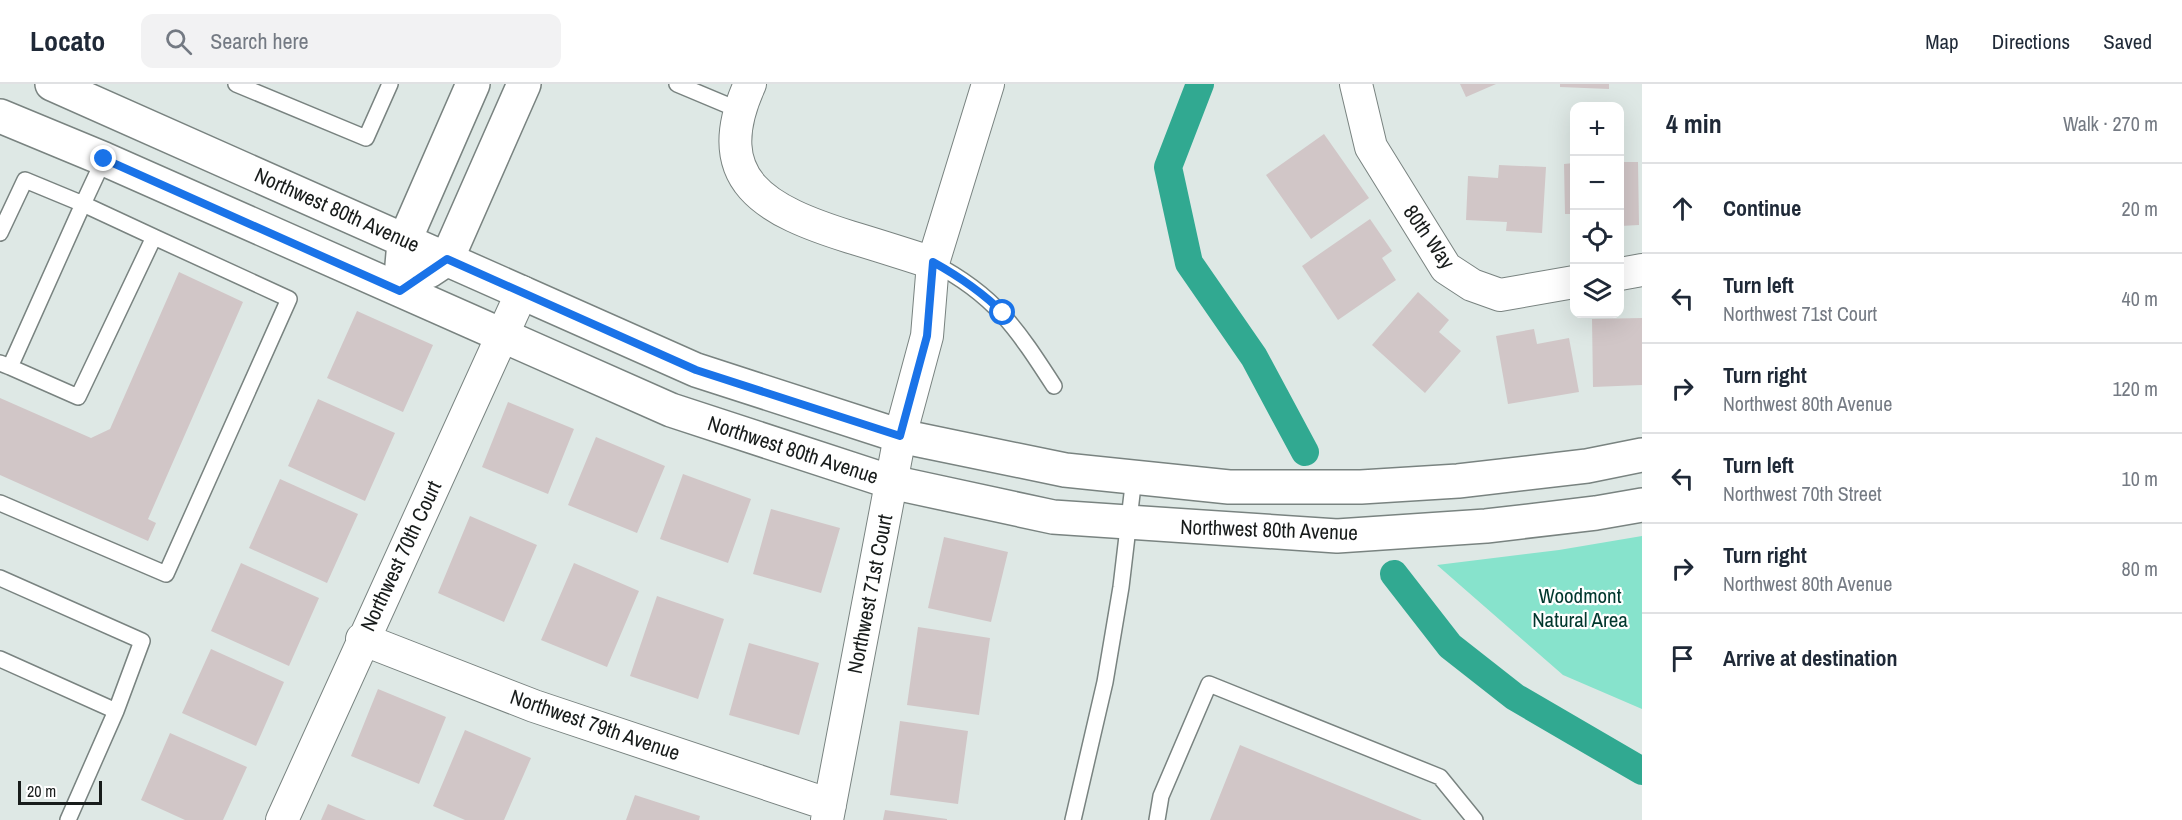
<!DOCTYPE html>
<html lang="en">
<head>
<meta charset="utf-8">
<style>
	:root { --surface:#fff; --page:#f2f2f3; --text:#1f2937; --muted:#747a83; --line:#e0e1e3 }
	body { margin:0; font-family:"Archivo Narrow",sans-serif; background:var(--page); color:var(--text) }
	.controls { position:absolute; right:18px; top:18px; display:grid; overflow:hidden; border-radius:12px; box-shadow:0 6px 24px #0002 }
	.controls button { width:54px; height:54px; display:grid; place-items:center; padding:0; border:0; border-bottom:2px solid var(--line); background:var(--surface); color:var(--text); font:30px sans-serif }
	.scale { position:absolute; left:18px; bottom:15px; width:84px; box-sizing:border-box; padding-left:6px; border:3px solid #181c1b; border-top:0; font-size:16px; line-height:21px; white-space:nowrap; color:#181c1b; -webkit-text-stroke:4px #fff; paint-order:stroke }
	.stop { position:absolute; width:18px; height:18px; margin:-14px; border:4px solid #1a73e8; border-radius:50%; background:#fff }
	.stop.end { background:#1a73e8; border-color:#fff; box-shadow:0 2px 6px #0008 }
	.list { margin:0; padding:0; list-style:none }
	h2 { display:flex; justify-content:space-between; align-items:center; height:78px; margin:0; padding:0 24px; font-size:26px }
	h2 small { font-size:20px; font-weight:400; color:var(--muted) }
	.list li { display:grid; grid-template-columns:39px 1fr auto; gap:18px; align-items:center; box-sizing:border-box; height:90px; padding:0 24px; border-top:2px solid var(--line) }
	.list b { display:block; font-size:22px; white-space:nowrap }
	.list p { margin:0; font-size:20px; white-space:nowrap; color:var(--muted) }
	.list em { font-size:20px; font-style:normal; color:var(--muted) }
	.icon { flex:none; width:33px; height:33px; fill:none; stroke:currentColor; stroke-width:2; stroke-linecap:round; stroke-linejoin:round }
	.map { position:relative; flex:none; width:1642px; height:736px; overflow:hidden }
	header { display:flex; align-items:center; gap:36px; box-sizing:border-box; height:84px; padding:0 30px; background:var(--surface); border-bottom:2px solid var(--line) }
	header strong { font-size:28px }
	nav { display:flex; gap:33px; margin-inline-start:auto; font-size:21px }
	.search { width:420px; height:54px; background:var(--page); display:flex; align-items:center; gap:15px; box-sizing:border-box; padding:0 21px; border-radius:12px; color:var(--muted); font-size:22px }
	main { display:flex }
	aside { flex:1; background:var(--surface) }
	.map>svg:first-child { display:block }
</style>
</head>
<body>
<header>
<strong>Locato</strong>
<div class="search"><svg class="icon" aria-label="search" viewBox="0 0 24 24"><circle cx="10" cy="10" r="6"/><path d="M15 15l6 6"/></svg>Search here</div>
<nav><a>Map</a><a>Directions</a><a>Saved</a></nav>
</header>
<main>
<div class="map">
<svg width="1642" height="736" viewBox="0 0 1642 736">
	<rect width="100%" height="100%" fill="#dee8e5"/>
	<path fill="#87e3cc" d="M 1642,452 L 1642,625 L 1563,591 L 1437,481 L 1559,466 Z"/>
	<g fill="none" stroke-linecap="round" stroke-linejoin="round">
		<path stroke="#31a991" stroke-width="28" d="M 1200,0 L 1168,83 L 1189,179 L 1254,273 L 1305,368
			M 1394,490 L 1450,562 L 1515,613 L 1642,687"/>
	</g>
	<path fill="#d1c6c7" d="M 1460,0 L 1496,0 L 1466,13 Z
		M 1560,0 L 1609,0 L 1609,5 L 1560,3 Z
		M 1324,50 L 1369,114 L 1311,155 L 1266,91 Z
		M 1620,78 L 1638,78 L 1639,141 L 1620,142 Z
		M 1574,79 L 1574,130 L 1565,130 L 1564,80 Z
		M 1499,81 L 1546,83 L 1542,149 L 1506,147 L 1507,138 L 1466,136 L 1468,92 L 1498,94 Z
		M 1370,135 L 1392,167 L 1382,174 L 1396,196 L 1338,236 L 1302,182 Z
		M 179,188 L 243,218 L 148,435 L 156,439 L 148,457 L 0,391 L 0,314 L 91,354 L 110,345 Z
		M 1418,208 L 1449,236 L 1439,248 L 1461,267 L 1425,309 L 1372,261 Z
		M 357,227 L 433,261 L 403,328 L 327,294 Z
		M 1642,234 L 1642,301 L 1593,303 L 1592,235 Z
		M 1534,245 L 1537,260 L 1569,254 L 1579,308 L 1508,320 L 1496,252 Z
		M 318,315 L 395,349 L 365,417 L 288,382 Z
		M 508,318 L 574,345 L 548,410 L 482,383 Z
		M 596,353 L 665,382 L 637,449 L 568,421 Z
		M 683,390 L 751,415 L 728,479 L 660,455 Z
		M 280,395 L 358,430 L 327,499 L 249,464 Z
		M 771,425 L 840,444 L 821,509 L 753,490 Z
		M 470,432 L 537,461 L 504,538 L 438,509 Z
		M 944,453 L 1008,468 L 991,538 L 928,524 Z
		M 241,479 L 319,514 L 289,582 L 211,547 Z
		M 574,479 L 639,507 L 607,583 L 541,556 Z
		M 657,512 L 724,535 L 698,615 L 630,592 Z
		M 918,543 L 990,554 L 979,631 L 907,621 Z
		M 749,559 L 819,579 L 799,651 L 729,631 Z
		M 211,565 L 284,598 L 256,662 L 182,629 Z
		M 378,605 L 446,633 L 419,700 L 351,672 Z
		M 900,637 L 968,647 L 958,720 L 890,711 Z
		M 465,646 L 531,674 L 504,736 L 465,736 L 433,722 Z
		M 170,649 L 247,683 L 223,736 L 185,736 L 141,716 Z
		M 1240,661 L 1422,736 L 1210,736 Z
		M 635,711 L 700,732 L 699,736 L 626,736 Z
		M 328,720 L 366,736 L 321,736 Z
		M 885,726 L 947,735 L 947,736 L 883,736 Z"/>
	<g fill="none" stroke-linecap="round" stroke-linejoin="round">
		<g stroke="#798380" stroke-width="18">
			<path id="lane" d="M 236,0 L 366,54 L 390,0
				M 677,0 L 739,26
				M 0,149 L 25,96 L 83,120 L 104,75
				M 933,179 C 995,211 1017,245 1054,302
				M 0,279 L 10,283 L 78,313 L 154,153 L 83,120 L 10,283
				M 0,419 L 166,490 L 289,215 L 154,153
				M 0,494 L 142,557 L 116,627 L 68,736
				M 0,575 L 116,627
				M 1073,736 L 1105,598 L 1121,503 L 1134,393
				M 1157,736 L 1161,712 L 1209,600 L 1440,693 L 1475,736"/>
		</g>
		<g stroke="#798380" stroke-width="34">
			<path id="street" d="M 750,0 C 706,97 767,127 850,153 C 877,161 905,170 933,179
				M 1356,0 L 1371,63 L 1446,184 L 1472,201 L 1500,211 L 1574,198
				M 1620,190 L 1642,186
				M 362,555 L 534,622 L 830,721
				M 282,736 L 522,208
				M 827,736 L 900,352 L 927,252 L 933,179 L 988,0"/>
		</g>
		<g stroke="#798380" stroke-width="36">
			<path id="secondary" d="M 52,0 L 696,286 L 900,352 L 1065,386 L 1229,403 L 1361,403 L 1458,397 L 1587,382 L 1642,371
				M 0,32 L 104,75 L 671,326 L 891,398 L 1053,433 L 1337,452 L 1486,442 L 1596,429 L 1642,421
				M 402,181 L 404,158 L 473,0
				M 429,187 L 447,175 L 524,0"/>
		</g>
		<use href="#lane" stroke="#fff" stroke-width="15"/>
		<use href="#street" stroke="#fff" stroke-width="32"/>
		<use href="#secondary" stroke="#fff" stroke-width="33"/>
	</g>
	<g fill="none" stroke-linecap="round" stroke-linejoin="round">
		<path stroke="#1a73e8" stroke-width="8" d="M 104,75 L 400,207 L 447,175 L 696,286 L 900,352 L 927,252 L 933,178 C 960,193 982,208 1003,229"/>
	</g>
	<g text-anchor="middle" stroke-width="4.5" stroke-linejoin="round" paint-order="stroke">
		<g font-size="21" fill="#181c1b" stroke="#fff">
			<text transform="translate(337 126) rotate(24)" y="7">Northwest 80th Avenue</text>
			<text transform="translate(1429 153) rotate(55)" y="7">80th Way</text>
			<text transform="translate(793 366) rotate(18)" y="7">Northwest 80th Avenue</text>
			<text transform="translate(1269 446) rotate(2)" y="7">Northwest 80th Avenue</text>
			<text transform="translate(401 472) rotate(-65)" y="7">Northwest 70th Court</text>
			<text transform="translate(870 510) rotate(-79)" y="7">Northwest 71st Court</text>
			<text transform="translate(595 641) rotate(19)" y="7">Northwest 79th Avenue</text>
		</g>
		<g font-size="21" fill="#00372d" stroke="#fff">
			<text x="1580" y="519">Woodmont<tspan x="1580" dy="24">Natural Area</tspan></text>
		</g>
	</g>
</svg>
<div class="controls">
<button>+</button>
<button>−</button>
<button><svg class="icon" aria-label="locate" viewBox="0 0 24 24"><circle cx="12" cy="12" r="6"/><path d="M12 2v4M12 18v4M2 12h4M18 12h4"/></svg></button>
<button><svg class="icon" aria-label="layers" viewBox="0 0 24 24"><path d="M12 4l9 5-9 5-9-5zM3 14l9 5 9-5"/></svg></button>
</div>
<div class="scale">20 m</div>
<div class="stop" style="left:1003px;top:229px"></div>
<div class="stop end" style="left:104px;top:75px"></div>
</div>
<aside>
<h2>4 min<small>Walk · 270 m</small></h2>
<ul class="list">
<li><svg class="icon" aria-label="ahead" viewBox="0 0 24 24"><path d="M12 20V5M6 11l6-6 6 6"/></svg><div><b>Continue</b></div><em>20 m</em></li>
<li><svg class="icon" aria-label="left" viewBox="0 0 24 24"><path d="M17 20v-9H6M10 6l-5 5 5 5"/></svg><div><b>Turn left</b><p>Northwest 71st Court</p></div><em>40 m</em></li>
<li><svg class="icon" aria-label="right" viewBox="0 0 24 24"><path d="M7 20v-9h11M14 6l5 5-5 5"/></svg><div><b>Turn right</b><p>Northwest 80th Avenue</p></div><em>120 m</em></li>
<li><svg class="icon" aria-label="left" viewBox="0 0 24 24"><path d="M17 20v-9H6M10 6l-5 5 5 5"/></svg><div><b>Turn left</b><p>Northwest 70th Street</p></div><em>10 m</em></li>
<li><svg class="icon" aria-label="right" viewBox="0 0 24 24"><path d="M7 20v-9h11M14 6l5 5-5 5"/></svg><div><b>Turn right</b><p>Northwest 80th Avenue</p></div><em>80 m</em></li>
<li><svg class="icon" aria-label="arrive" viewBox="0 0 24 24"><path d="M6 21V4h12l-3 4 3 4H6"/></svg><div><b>Arrive at destination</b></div></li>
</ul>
</aside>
</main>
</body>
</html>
